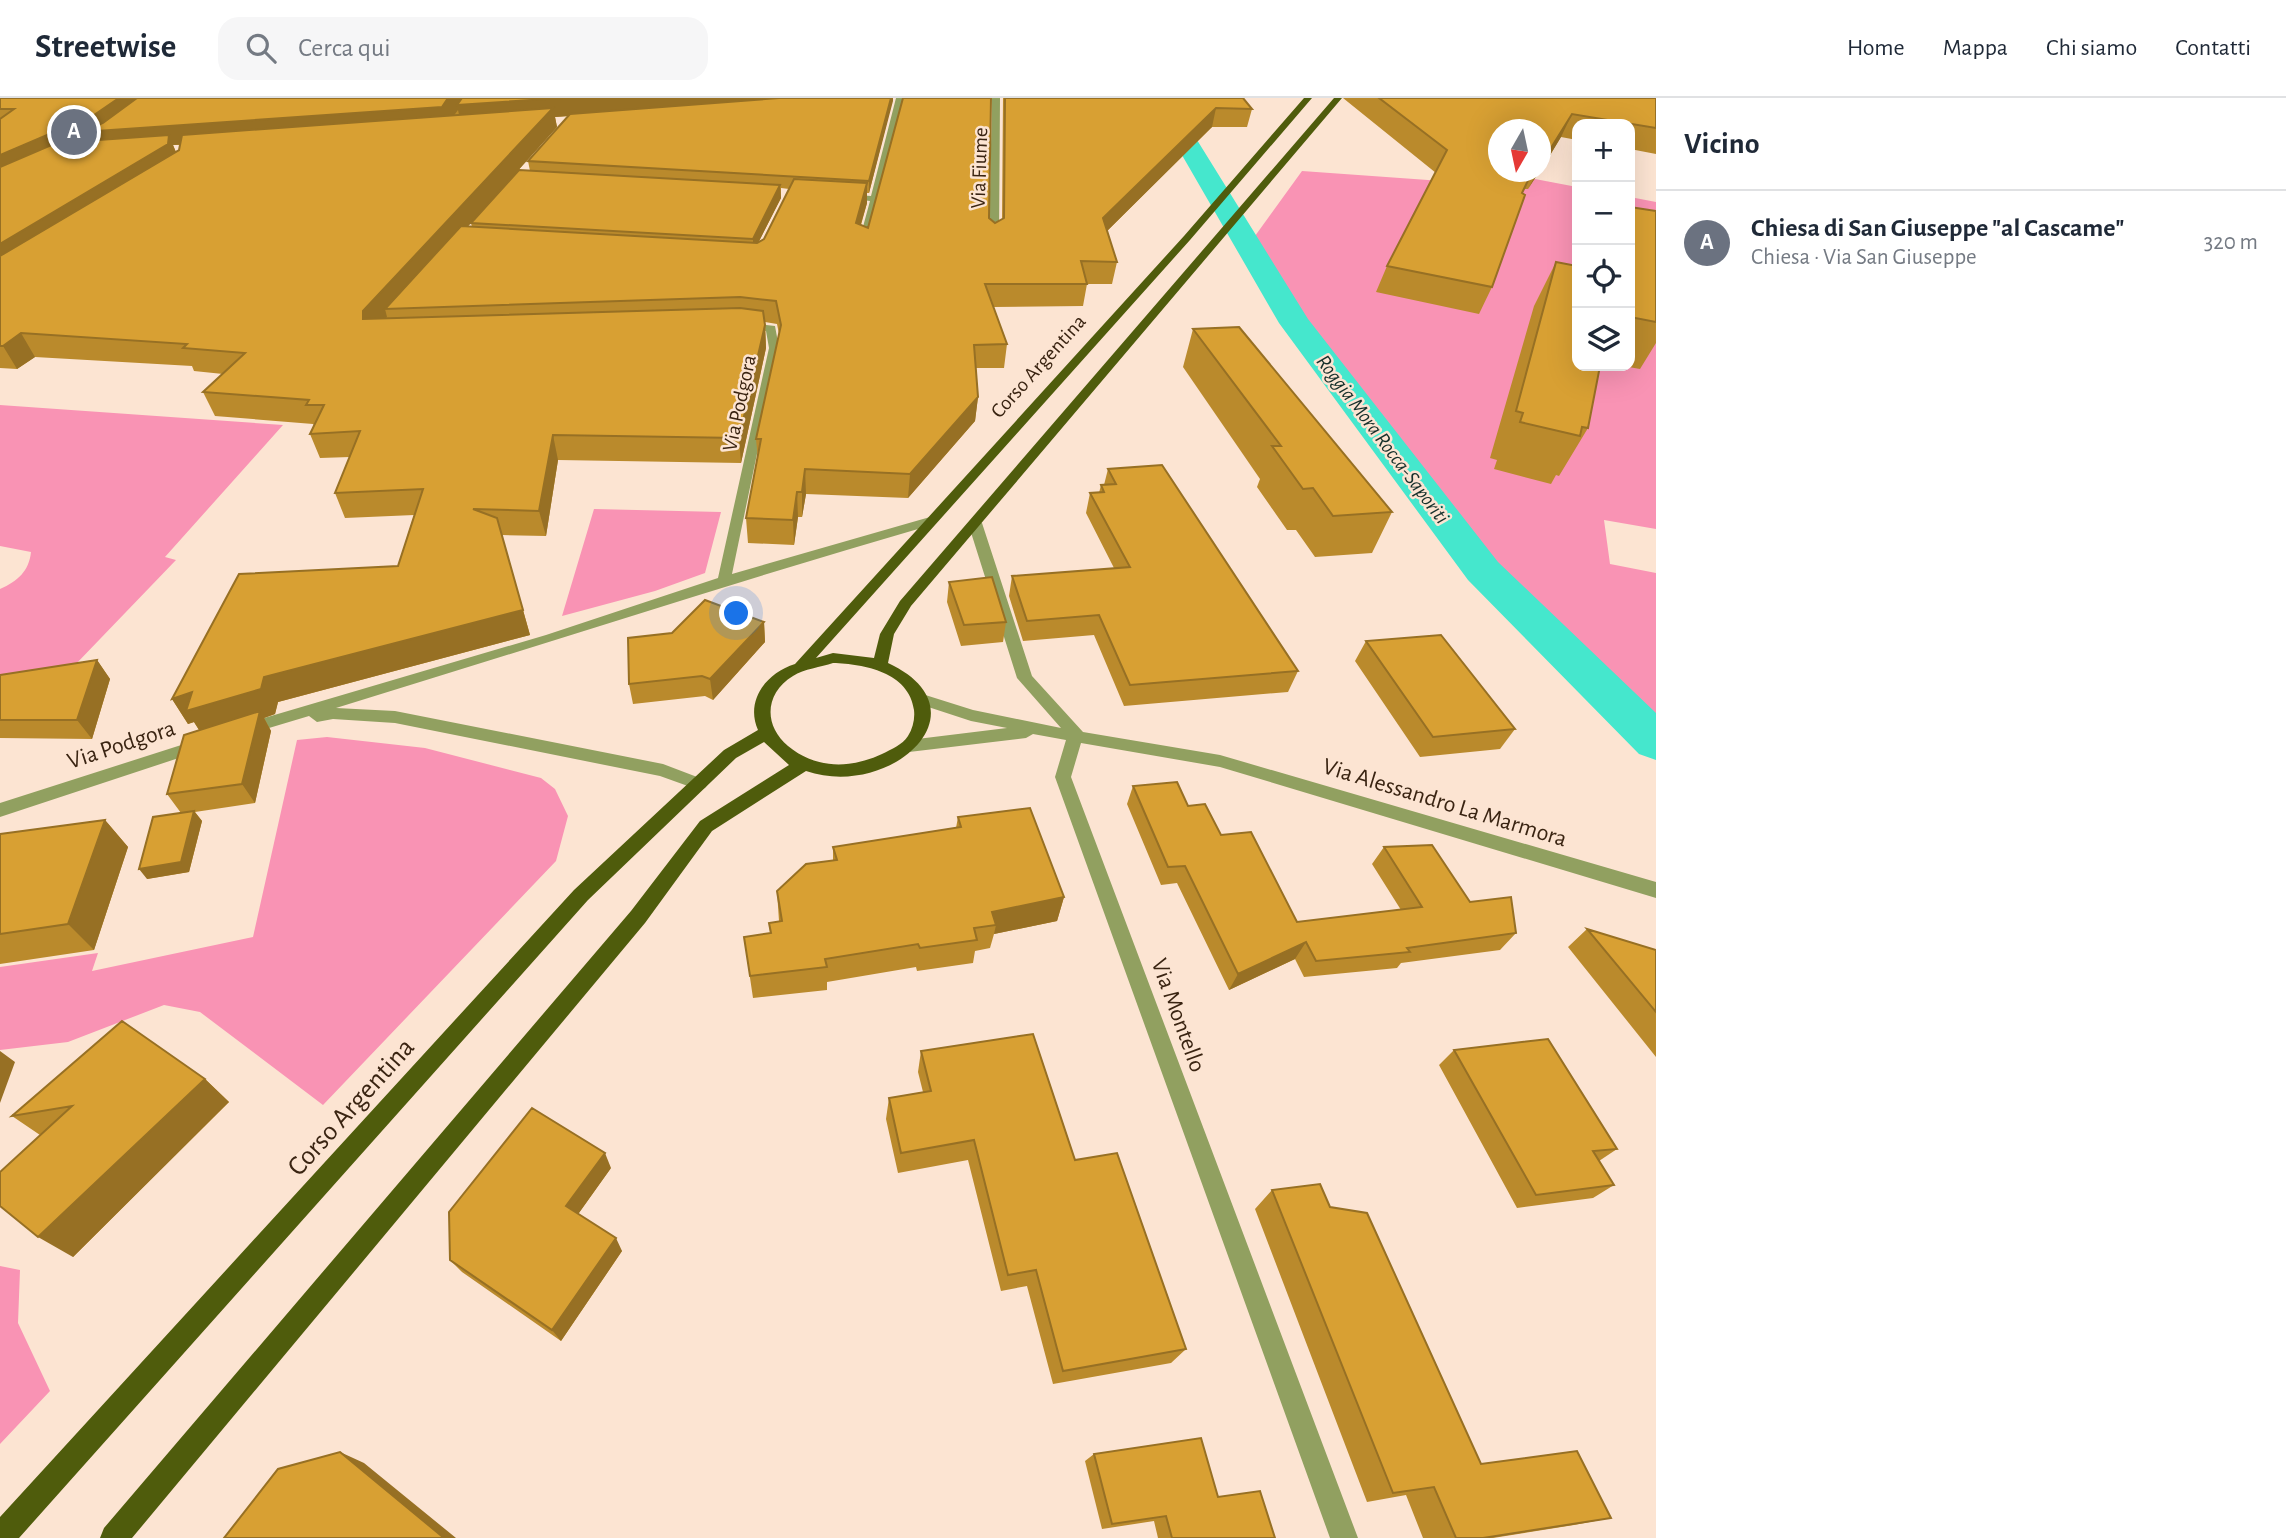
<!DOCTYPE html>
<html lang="it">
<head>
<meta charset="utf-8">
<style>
	:root { --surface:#fff; --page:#f6f6f7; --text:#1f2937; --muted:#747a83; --line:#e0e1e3; --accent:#db2777 }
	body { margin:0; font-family:"Alegreya Sans",sans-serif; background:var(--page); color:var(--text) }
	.controls { position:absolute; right:21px; top:21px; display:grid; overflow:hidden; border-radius:14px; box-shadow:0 7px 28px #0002 }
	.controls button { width:63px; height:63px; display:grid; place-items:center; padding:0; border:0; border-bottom:2px solid var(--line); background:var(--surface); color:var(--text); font:35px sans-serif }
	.compass { position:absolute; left:1488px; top:21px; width:63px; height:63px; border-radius:50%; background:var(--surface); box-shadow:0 7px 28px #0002; rotate:189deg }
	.you { position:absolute; left:737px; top:516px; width:24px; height:24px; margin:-18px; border:5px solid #fff; border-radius:50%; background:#1a73e8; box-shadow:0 0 0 10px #1a73e833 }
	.badge { display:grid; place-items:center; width:46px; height:46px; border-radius:50%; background:var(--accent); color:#fff; font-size:23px; font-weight:700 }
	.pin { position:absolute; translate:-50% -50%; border:4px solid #fff; box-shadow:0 2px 7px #0006 }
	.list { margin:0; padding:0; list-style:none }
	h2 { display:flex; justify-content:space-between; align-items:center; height:91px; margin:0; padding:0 28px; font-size:30px }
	h2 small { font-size:23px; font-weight:400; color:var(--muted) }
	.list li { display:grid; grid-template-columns:46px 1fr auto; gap:21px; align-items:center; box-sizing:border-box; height:105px; padding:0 28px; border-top:2px solid var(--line) }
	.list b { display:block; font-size:26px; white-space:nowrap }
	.list p { margin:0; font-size:23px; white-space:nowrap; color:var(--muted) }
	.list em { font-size:23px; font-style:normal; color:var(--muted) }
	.icon { flex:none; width:38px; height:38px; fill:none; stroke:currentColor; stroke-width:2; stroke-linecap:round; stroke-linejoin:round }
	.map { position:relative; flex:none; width:1656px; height:1440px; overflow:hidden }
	header { display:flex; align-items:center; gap:42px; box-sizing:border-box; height:98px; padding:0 35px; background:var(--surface); border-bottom:2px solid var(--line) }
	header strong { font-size:33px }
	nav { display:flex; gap:38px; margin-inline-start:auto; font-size:24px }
	.search { width:490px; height:63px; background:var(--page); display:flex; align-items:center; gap:18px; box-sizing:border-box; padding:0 24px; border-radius:21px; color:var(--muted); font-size:26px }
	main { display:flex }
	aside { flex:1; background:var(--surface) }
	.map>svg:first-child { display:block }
</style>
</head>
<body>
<header>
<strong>Streetwise</strong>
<div class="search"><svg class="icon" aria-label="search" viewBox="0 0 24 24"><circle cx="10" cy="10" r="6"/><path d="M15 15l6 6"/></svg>Cerca qui</div>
<nav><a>Home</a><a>Mappa</a><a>Chi siamo</a><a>Contatti</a></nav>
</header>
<main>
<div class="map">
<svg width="1656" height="1440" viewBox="0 0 1656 1440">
	<rect width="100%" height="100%" fill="#fce4d2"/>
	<path fill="#f993b4" d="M 1302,73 L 1442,83 L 1535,81 L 1577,89 L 1577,268 L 1630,268 L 1630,99 L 1656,104 L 1656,431 L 1604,422 L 1610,466 L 1656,475 L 1656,635 L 1501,481 L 1305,226 L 1255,138 Z
		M 0,307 L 283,327 L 165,459 L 176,462 L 24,620 L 0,621 L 0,491 C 18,483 29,473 31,454 L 0,448 Z
		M 594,411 L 721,414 L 705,475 L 655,493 L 562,518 Z
		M 327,639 L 425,650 L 541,680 L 555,691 L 568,718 L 556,763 L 323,1007 L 200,914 L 164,907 L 68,944 L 0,952 L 0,869 L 98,855 L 92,873 L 253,839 L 297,642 Z
		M 0,1168 L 20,1172 L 18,1225 L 50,1293 L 0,1346 Z"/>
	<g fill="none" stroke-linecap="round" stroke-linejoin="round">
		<path fill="#45e7cd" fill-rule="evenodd" d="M 1149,0 L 1171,0 L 1308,221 L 1498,464 L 1656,615 L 1656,662 L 1639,656 L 1468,482 L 1279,225 Z"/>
		<path fill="#91a060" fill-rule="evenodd" d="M 896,0 L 904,0 L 868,147 L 863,150 L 858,147 L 870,103 L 839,99 L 843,96 L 871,98 Z
			M 992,0 L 1000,0 L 999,141 L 994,144 L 989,141 Z
			M 743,224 L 775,228 L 779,250 L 732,476 L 930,419 L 935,420 L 935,426 C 734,484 536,549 336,610 L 395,613 L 663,666 L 705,682 L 708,686 L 705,690 L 699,692 L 660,678 L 395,625 L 333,621 L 317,624 L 309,618 L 246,637 L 240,635 L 238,631 L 240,627 L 546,537 L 718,480 L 769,250 L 766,233 L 739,229 L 739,225 Z
			M 975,421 L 982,425 L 1032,578 L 1083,634 L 1220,657 L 1656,784 L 1656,800 L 1220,669 L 1081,645 L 1071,679 L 1358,1440 L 1330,1440 L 1055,679 L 1066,642 L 1033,636 L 1026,640 L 909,654 L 901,648 L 909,642 L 1007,630 L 971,623 L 913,604 L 911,600 L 919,595 L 973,612 L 1061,630 L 1017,580 L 968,425 Z
			M 200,641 L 206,643 L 208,647 L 206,651 L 0,719 L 0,705 Z"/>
		<path fill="#4f5c0c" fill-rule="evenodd" d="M 1304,0 L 1312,0 L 1190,142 L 816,560 L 833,555 L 874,560 L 880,536 L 900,503 L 1334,0 L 1342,0 L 911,508 L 894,536 L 888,565 C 989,612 891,702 806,673 L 712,733 L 645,825 L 132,1440 L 100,1440 L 104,1430 L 631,813 L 700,723 L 789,667 L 764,644 L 736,660 L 588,802 L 19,1440 L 0,1440 L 0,1419 L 574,792 L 724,652 L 758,632 C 745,603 766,575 795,566 L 1184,138 ZM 833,565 C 864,566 909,574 914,612 C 915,621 913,630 908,638 C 902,647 892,651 882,656 C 850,671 816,671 788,648 C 763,627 765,595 793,578 C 804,571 821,569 833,565 Z"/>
	</g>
	<path fill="#ba8a2c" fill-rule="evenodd" d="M 0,0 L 893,0 L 869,95 L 867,95 L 867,105 L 861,127 L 868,130 L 989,120 L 995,125 L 1002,121 L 1003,0 L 1243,0 L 1252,11 L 1247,29 L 1212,29 L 1107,133 L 1117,164 L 1112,186 L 1087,186 L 1083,208 L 993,209 L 1007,246 L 1004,270 L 976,270 L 978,299 L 975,323 L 908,400 L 806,396 L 802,419 L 798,419 L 794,447 L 748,445 L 746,420 L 758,362 L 756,341 L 779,236 L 777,226 L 765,224 L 766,250 L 741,365 L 558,362 L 546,438 L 502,437 L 530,537 L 278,604 L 275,616 L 264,620 L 271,633 L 255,705 L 195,714 L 202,723 L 189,774 L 147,781 L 181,715 L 167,696 L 199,632 L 194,624 L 188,626 L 172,601 L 398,468 L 414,417 L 345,420 L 335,395 L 350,359 L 320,360 L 310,336 L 314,327 L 313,326 L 215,318 L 203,294 L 223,276 L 194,273 L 192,268 L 35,259 L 17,271 L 0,270 ZM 568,18 L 528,63 L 530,73 L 471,125 L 472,129 L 467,129 L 557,29 L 555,19 ZM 173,47 L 180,47 L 179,52 L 176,54 ZM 781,90 L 789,91 L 764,141 L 759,143 L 781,100 Z
		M 1343,0 L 1656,0 L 1656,56 L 1630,51 L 1630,26 L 1577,26 L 1577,42 L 1561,39 L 1541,72 L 1541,32 L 1499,74 L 1539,74 L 1528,91 L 1524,91 L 1522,95 L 1492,189 L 1479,216 L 1376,194 L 1387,168 L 1436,75 Z
		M 1630,109 L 1656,113 L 1656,245 L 1640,271 L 1623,268 L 1630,268 Z
		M 1556,164 L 1588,330 L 1559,378 L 1556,377 L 1551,386 L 1494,371 L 1497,362 L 1490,360 L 1534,208 Z
		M 1193,231 L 1392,414 L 1372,455 L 1315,459 L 1296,432 L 1287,432 L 1257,389 L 1260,381 L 1183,269 Z
		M 1108,371 L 1298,573 L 1288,594 L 1124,608 L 1094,537 L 1023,543 L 1009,498 L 1012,478 L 1114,470 L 1086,415 L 1090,395 L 1099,395 L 1101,387 L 1104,387 Z
		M 949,484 L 1006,524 L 1003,544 L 961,548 L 947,504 Z
		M 764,524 L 765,544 L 713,602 L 705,598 L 633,606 L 629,586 Z
		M 1366,543 L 1515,631 L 1500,651 L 1420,659 L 1355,563 Z
		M 97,562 L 110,581 L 92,641 L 0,640 L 0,577 Z
		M 1133,688 L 1188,708 L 1221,737 L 1297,824 L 1401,812 L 1372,766 L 1384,749 L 1470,804 L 1516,835 L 1500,852 L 1401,865 L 1397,870 L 1304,879 L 1295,861 L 1229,892 L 1177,785 L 1161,787 L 1127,706 Z
		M 958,719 L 1064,799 L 1057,823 L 994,836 L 990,850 L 975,853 L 973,865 L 917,873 L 916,869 L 827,884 L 827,892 L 753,900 L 744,839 L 770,835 L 769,825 L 779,823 L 777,793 L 833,763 L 833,749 L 956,730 Z
		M 105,722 L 128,749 L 94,852 L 0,866 L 0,736 Z
		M 1587,831 L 1656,852 L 1656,959 L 1568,849 Z
		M 1454,952 L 1617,1051 L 1599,1063 L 1614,1087 L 1593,1100 L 1517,1110 L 1439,967 Z
		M 921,953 L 1075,1062 L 1186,1251 L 1171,1265 L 1053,1286 L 1027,1188 L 1001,1193 L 968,1062 L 898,1075 L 886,1021 L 889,1000 L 923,994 L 918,974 Z
		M 205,981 L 229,1004 L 73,1159 L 40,1037 L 12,1018 Z
		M 611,1070 L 578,1116 L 622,1153 L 561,1243 L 462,1174 L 450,1162 Z
		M 1272,1092 L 1330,1109 L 1481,1366 L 1611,1420 L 1574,1427 L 1493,1440 L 1423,1440 L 1406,1397 L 1367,1404 L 1255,1111 Z
		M 1094,1356 L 1218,1399 L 1275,1440 L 1158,1440 L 1154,1423 L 1102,1431 L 1085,1363 Z"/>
	<path fill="#977024" d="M 119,0 L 823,0 L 555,19 L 557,29 L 394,211 L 385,211 L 387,219 L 371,236 L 363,221 L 363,213 L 461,26 L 458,12 L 447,27 L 173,47 L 177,57 L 0,176 L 0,57 Z
		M 891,0 L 893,0 L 893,3 L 869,95 L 869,83 Z
		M 1216,10 L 1212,29 L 1099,141 L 1103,120 Z
		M 1572,16 L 1561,39 L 1541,72 L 1541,66 Z
		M 1537,74 L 1539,74 L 1528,91 Z
		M 867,85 L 867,105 L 855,146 L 856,125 Z
		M 780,87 L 781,100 L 753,155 L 753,141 Z
		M 765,227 L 766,250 L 741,365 L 739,340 Z
		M 21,235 L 35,259 L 17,271 L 3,248 Z
		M 978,299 L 975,323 L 908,400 L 910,376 Z
		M 553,337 L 558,362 L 546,438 L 539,413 Z
		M 805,371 L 806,396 L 802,419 L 802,394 Z
		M 797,394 L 798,419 L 794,447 L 793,422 Z
		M 497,420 L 530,537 L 278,604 L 275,616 L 264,620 L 271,633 L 255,705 L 242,686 L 203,638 L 194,624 L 188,626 L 172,601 L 192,594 L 264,579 Z
		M 764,524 L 765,544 L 713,602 L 710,581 Z
		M 97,562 L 110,581 L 92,641 L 77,622 Z
		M 194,713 L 202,723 L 189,774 L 147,781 L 139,771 Z
		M 105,722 L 128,749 L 94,852 L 68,826 Z
		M 1064,799 L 1057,823 L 994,836 L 996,827 L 992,814 Z
		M 1306,844 L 1295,861 L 1229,892 L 1238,876 Z
		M 0,953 L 15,964 L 0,1005 Z
		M 205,981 L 229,1004 L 73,1159 L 38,1139 Z
		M 605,1055 L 611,1070 L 574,1122 L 566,1108 Z
		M 616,1140 L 622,1153 L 561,1243 L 552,1232 Z
		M 340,1354 L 364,1365 L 456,1440 L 444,1440 Z"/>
	<path fill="#d8a033" stroke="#977024" stroke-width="2" d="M 0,0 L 119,0 L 94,17 L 0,57 L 0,21 L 14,11 L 0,11 Z
		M 137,0 L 448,0 L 442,9 L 82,34 L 103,25 Z
		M 462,0 L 562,0 L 457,7 Z
		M 779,0 L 891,0 L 869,83 L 528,63 L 570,16 Z
		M 903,0 L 991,0 L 989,120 L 995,125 L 1004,120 L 1005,0 L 1243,0 L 1252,11 L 1216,10 L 1103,120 L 1117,164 L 1081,163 L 1087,186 L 985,186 L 1007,246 L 974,247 L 978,299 L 910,376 L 805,371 L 802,394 L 797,394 L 793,422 L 746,420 L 761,341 L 756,341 L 781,227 L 776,203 L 740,199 L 385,211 L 461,128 L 757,145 L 764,141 L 794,81 L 867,85 L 856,125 L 868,130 Z
		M 1379,0 L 1656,0 L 1656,30 L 1572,16 L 1541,66 L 1541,32 L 1499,32 L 1499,74 L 1532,74 L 1522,95 L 1525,97 L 1492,189 L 1387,168 L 1447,52 Z
		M 553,10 L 363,213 L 363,221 L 740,210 L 763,213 L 765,227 L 739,340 L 553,337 L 539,413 L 473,411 L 497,420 L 523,512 L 264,579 L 261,591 L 186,613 L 192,594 L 172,601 L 239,476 L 398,468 L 423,391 L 335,395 L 360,333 L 310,336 L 324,307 L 306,307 L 309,302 L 203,294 L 245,255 L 183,250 L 187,246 L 21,235 L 3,248 L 0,248 L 0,158 L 179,52 L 182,37 Z
		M 169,37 L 168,46 L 0,146 L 0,69 L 56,45 Z
		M 519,72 L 780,87 L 753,141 L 471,125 Z
		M 1630,109 L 1656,113 L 1656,224 L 1630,219 Z
		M 1556,164 L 1577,168 L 1577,268 L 1600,268 L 1588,330 L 1582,329 L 1580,338 L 1520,324 L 1523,315 L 1516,313 Z
		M 1239,229 L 1392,414 L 1333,418 L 1313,390 L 1303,391 L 1272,348 L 1281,348 L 1193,231 Z
		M 1162,367 L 1298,573 L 1130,587 L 1099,517 L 1027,523 L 1012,478 L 1130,469 L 1090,395 L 1104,394 L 1101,387 L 1116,386 L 1108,371 Z
		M 992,479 L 1006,524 L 964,527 L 949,484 Z
		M 705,502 L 764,524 L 710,581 L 702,578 L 629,586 L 628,540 L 672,535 Z
		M 1441,537 L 1515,631 L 1433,639 L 1366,543 Z
		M 97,562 L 77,622 L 0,622 L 0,577 Z
		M 260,613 L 242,686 L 167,696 L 184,637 Z
		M 1177,684 L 1188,708 L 1205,706 L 1221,737 L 1251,734 L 1297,824 L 1422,809 L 1384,749 L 1432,747 L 1470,804 L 1511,799 L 1516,835 L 1407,850 L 1410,854 L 1316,863 L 1306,844 L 1238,876 L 1185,768 L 1168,769 L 1133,688 Z
		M 1030,710 L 1064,799 L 992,814 L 996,827 L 974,830 L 977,842 L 920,850 L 918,846 L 825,861 L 827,869 L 750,878 L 744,839 L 771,835 L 769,825 L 782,823 L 777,793 L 806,766 L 837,762 L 833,749 L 961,729 L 958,719 Z
		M 194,713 L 181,764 L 139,771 L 153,719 Z
		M 105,722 L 68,826 L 0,836 L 0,736 Z
		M 1587,831 L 1656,852 L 1656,914 Z
		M 122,923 L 205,981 L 38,1139 L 0,1108 L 0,1074 L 72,1008 L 12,1018 Z
		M 1033,936 L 1075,1062 L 1117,1055 L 1186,1251 L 1063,1273 L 1036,1172 L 1008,1177 L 974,1042 L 901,1055 L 889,1000 L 931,993 L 921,953 Z
		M 1548,941 L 1617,1051 L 1593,1053 L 1614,1087 L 1536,1097 L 1454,952 Z
		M 532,1010 L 605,1055 L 566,1108 L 616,1140 L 552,1232 L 450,1162 L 449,1114 Z
		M 1320,1086 L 1330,1109 L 1367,1115 L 1481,1366 L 1577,1353 L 1611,1420 L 1483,1440 L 1456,1440 L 1434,1389 L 1393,1395 L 1272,1092 Z
		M 1201,1340 L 1218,1399 L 1260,1393 L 1275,1440 L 1172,1440 L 1166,1418 L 1112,1426 L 1094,1356 Z
		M 340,1354 L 444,1440 L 224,1440 L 278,1371 Z"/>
	<g text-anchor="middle" stroke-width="5" stroke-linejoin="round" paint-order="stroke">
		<g font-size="21" fill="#3a2412" stroke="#fce4d2">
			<text transform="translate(979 70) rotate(-88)" y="7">Via Fiume</text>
			<text transform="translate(1038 268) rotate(-48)" y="7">Corso Argentina</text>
			<text transform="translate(739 305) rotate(-78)" y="7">Via Podgora</text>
		</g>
		<g font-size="21" font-style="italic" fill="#152f2a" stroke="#fce4d2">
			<text transform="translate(1383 341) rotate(53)" y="7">Roggia Mora Rocca-Saporiti</text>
		</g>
		<g font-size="24" fill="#3a2412" stroke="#fce4d2">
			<text transform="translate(121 646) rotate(-18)" y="8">Via Podgora</text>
			<text transform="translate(1445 704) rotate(17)" y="8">Via Alessandro La Marmora</text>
			<text transform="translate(1179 917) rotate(70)" y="8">Via Montello</text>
		</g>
		<g font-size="28" fill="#3a2412" stroke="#fce4d2">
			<text transform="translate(350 1008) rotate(-48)" y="10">Corso Argentina</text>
		</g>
	</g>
</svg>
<div class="controls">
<button>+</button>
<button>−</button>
<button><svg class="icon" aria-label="locate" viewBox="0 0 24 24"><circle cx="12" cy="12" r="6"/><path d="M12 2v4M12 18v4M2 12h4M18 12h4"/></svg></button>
<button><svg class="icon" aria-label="layers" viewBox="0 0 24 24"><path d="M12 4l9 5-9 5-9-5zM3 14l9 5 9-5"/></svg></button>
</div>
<svg class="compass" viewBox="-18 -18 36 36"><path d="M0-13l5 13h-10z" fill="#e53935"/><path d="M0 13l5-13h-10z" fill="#747a83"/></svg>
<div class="you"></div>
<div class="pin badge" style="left:74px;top:34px;background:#6b7280">A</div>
</div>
<aside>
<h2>Vicino<small></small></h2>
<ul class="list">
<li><span class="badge" style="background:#6b7280">A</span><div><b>Chiesa di San Giuseppe &quot;al Cascame&quot;</b><p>Chiesa · Via San Giuseppe</p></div><em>320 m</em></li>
</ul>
</aside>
</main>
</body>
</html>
